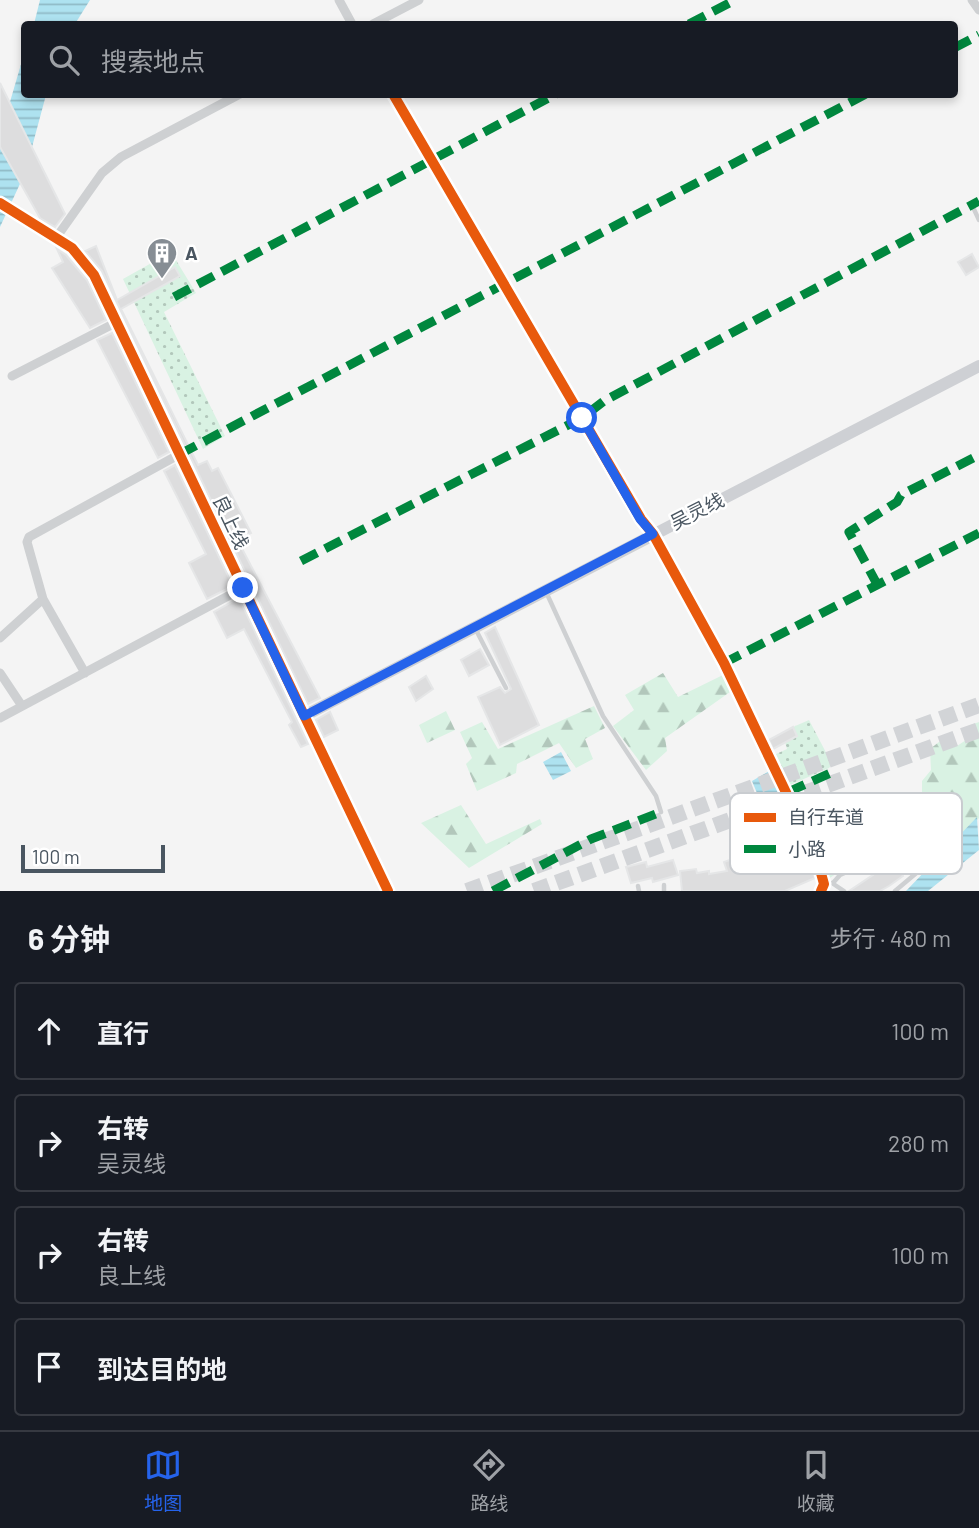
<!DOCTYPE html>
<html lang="zh">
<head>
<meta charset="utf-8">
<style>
	:root { --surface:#171b24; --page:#20242c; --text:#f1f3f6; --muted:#9ea1a6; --line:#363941; --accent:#2563eb }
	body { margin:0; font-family:Barlow,"Noto Sans SC",sans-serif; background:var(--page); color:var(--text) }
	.scale { position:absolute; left:21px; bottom:18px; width:144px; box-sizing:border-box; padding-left:7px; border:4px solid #4a5661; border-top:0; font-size:19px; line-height:24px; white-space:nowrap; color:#4a5661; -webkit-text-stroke:5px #fff; paint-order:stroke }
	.stop { position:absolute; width:21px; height:21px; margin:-16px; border:5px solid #2563eb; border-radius:50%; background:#fff }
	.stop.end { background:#2563eb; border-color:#fff; box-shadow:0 2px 7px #0008 }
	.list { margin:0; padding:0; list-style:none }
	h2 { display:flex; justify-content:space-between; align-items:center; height:91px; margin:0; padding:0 28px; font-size:30px }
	h2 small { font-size:23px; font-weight:400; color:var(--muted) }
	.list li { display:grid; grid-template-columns:46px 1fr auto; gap:21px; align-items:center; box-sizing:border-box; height:98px; margin:0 14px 14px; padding:0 14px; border:2px solid var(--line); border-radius:7px }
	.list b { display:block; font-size:26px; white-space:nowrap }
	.list p { margin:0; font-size:23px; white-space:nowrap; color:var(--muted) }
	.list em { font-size:23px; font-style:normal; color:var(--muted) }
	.icon { flex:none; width:38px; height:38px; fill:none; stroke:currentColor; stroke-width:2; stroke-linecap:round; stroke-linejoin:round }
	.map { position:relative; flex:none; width:979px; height:891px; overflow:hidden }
	.search { position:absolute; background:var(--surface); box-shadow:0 4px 10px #0003; left:21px; right:21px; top:21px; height:77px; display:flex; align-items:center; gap:18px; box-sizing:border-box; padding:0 24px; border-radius:7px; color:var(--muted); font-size:26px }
	.sheet { height:539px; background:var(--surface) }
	nav { display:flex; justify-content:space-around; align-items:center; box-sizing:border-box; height:98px; border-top:2px solid var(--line); background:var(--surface); font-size:19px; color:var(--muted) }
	nav a { display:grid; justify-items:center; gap:4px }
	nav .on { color:var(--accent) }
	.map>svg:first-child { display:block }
</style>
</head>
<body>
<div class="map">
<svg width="979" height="891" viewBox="0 0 979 891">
	<defs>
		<pattern id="grass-dots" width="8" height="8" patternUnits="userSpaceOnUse" patternTransform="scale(1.75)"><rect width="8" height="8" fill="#d9f2e3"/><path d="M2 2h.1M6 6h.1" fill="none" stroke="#b2c7bb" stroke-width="1.8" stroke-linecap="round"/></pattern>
		<pattern id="forest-firs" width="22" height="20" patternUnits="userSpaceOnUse" patternTransform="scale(1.75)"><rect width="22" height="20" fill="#d9f2e3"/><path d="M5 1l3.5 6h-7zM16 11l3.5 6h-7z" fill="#b2c7bb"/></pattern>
		<pattern id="water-rules" width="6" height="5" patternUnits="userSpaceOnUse" patternTransform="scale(1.75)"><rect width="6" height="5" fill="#aee2f0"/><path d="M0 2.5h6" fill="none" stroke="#90bac6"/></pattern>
	</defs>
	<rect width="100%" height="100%" fill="#f4f4f4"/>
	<path fill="url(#grass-dots)" d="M 171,252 L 196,293 L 164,312 L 225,436 L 203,449 L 123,279 Z
		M 809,720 L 832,764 L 829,768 L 790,785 L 774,755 L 787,749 L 785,742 L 797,736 L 793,727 Z"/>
	<path fill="url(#forest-firs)" d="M 663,673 L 678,697 L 723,675 L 730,692 L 665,738 L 667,751 L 646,770 L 613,726 L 634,710 L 625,695 Z
		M 594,706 L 605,728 L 585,739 L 593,759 L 576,768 L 559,743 L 517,764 L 516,773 L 477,791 L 466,764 L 472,758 L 460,732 L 482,722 L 498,749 Z
		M 446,711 L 455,730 L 427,743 L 419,725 Z
		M 979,722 L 979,818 L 931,866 L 918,851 L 887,860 L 859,802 L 871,795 L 887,831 L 909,828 L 923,820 L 914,801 L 922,795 L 922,781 L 931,770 L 930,749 L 944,738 L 957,746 L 972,736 L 968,726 Z
		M 461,805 L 486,844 L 540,819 L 542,824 L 469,868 L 421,823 Z
		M 827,843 L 839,872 L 828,879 L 818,847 Z"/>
	<path fill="url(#water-rules)" d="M 40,0 L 90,0 L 75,24 L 34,24 Z
		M 24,54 L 24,94 L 46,95 L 25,173 L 0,227 L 0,136 Z
		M 561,752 L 571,771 L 553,780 L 543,762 Z
		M 771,770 L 787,805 L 766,815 L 752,781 Z
		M 977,817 L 979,850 L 928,891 L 906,891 Z"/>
	<path fill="#ddddde" stroke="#e5e6e7" stroke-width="2" d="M 0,83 L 65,214 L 55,227 L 40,218 L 0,147 Z
		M 96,246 L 117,300 L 175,267 L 180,276 L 121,309 L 198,465 L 207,461 L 212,471 L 218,468 L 251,533 L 237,539 L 320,698 L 308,704 L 102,271 L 85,251 Z
		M 57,249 L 66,255 L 87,280 L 106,320 L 90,328 L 52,268 L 63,262 Z
		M 972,254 L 979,267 L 966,275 L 958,262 Z
		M 112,333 L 169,452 L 158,458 L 97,340 Z
		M 175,465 L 233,586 L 207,599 L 189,563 L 206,554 L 164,471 Z
		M 239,598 L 308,744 L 301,747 L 289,725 L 292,722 L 244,629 L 227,638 L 214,612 Z
		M 495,627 L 539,725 L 500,745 L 478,697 L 500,687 L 505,693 L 511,689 L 485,633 Z
		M 480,649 L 489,665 L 469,676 L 461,660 Z
		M 426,676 L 433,689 L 416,701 L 409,687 Z
		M 330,712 L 338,730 L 324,737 L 316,720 Z
		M 793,727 L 797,736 L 773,749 L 769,740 Z
		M 798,833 L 815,878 L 785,891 L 682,891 L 680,871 L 696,869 L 697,873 L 709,871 L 709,874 L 727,871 L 724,862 L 748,853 L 752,863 L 763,859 L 765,865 L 796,855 L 789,837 Z
		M 917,855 L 920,865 L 902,874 L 903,876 L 889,886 L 880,891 L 849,891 L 894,861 Z
		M 673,860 L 678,875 L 653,882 L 652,878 L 631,883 L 626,867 L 646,862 L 647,867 Z"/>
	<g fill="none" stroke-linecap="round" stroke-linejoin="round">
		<path stroke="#d2d4d7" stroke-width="16" stroke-dasharray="16 8" stroke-linecap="butt" d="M 467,891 L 979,705
			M 534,891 L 979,730"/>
		<path stroke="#ced0d2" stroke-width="4.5" d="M 972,205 L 979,220
			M 547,594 L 603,716 L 656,796 L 661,812
			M 476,630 L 506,688
			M 832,883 L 844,891
			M 833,883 L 840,875 L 883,856
			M 664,885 L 664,891
			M 638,886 L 639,891
			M 895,891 L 920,870"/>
		<path stroke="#ced0d2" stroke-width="9" d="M 339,0 L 352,24
			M 972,0 L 979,10
			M 373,24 L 419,0
			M 393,94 L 641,519 L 653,534 L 724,663 L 816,855 L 824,884 L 821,891
			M 56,238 L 102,173 L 121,157 L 240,94
			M 12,376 L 117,322
			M 0,638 L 43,599
			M 0,673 L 22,706
			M 85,673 L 43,599 L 27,542 L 29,537 L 180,454
			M 0,718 L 243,588"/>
		<path stroke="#ced0d4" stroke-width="12" d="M 0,203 L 72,248 L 94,275 L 388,891
			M 304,716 L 979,366"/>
		<path stroke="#00873e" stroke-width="9" stroke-dasharray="18 9" stroke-linecap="butt" d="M 689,24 L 735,0
			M 954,48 L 979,35
			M 174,297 L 556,94
			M 180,454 L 866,94
			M 301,561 L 582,418 L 604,401 L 979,201
			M 878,586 L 849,532 L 897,502 L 901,495 L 979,455
			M 724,663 L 979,533
			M 788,792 L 835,771
			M 493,891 L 591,839 L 661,812"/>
		<g stroke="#fff" stroke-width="15">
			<path id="cycleway" d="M 393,94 L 641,519 L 653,534 L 724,663 L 816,855 L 824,884 L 821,891
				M 0,203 L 72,248 L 94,275 L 388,891"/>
		</g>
		<use href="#cycleway" stroke="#e8590c" stroke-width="10"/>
	</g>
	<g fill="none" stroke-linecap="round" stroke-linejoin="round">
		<path stroke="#2563eb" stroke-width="9" d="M 243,588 L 304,716 L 653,534 L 640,519 L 582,418"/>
	</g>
	<defs>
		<g id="building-pin" transform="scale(1.575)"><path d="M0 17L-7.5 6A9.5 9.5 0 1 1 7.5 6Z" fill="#868d94" stroke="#fff"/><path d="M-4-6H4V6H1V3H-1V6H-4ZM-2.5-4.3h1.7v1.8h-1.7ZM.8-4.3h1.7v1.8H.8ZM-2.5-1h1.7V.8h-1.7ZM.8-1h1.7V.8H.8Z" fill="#fff"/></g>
	</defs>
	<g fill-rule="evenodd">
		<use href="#building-pin" x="162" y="253"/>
	</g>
	<g text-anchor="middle" stroke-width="5" stroke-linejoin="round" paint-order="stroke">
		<g font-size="19" font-weight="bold" fill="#4a5661" stroke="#fff" text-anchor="start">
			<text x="185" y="260">A</text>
		</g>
		<g font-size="19" fill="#4a5661" stroke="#fff">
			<text transform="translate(697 511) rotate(-27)" y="7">吴灵线</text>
			<text transform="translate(231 522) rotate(65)" y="7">良上线</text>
		</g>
	</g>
	<rect x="730" y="793" width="232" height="81" rx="10" fill="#fff" stroke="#c9ccd0" stroke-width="2"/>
	<rect x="744" y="813" width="32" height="9" fill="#e8590c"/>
	<rect x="744" y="845" width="32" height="8" fill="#00873e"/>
	<g font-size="19" fill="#4a5661">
		<text x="788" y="824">自行车道</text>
		<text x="788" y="856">小路</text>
	</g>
</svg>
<div class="scale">100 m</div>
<div class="stop" style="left:582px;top:418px"></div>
<div class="stop end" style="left:243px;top:588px"></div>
<div class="search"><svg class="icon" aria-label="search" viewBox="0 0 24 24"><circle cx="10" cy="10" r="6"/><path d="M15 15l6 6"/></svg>搜索地点</div>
</div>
<section class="sheet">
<h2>6 分钟<small>步行 · 480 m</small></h2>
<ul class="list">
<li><svg class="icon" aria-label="ahead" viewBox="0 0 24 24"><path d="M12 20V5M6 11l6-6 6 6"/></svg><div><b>直行</b></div><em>100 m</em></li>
<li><svg class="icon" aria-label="right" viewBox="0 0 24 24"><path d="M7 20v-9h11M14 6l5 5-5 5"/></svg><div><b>右转</b><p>吴灵线</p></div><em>280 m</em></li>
<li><svg class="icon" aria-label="right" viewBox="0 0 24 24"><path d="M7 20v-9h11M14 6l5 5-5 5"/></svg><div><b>右转</b><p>良上线</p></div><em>100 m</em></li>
<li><svg class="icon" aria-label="arrive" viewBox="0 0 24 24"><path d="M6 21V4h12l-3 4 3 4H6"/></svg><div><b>到达目的地</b></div></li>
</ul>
</section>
<nav>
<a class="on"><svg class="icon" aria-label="map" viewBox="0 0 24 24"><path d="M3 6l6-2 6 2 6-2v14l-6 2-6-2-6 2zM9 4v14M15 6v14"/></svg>地图</a>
<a><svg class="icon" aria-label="directions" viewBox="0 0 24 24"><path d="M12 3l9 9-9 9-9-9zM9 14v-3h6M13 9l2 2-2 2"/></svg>路线</a>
<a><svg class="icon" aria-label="saved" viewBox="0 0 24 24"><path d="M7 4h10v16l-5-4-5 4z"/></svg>收藏</a>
</nav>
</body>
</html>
